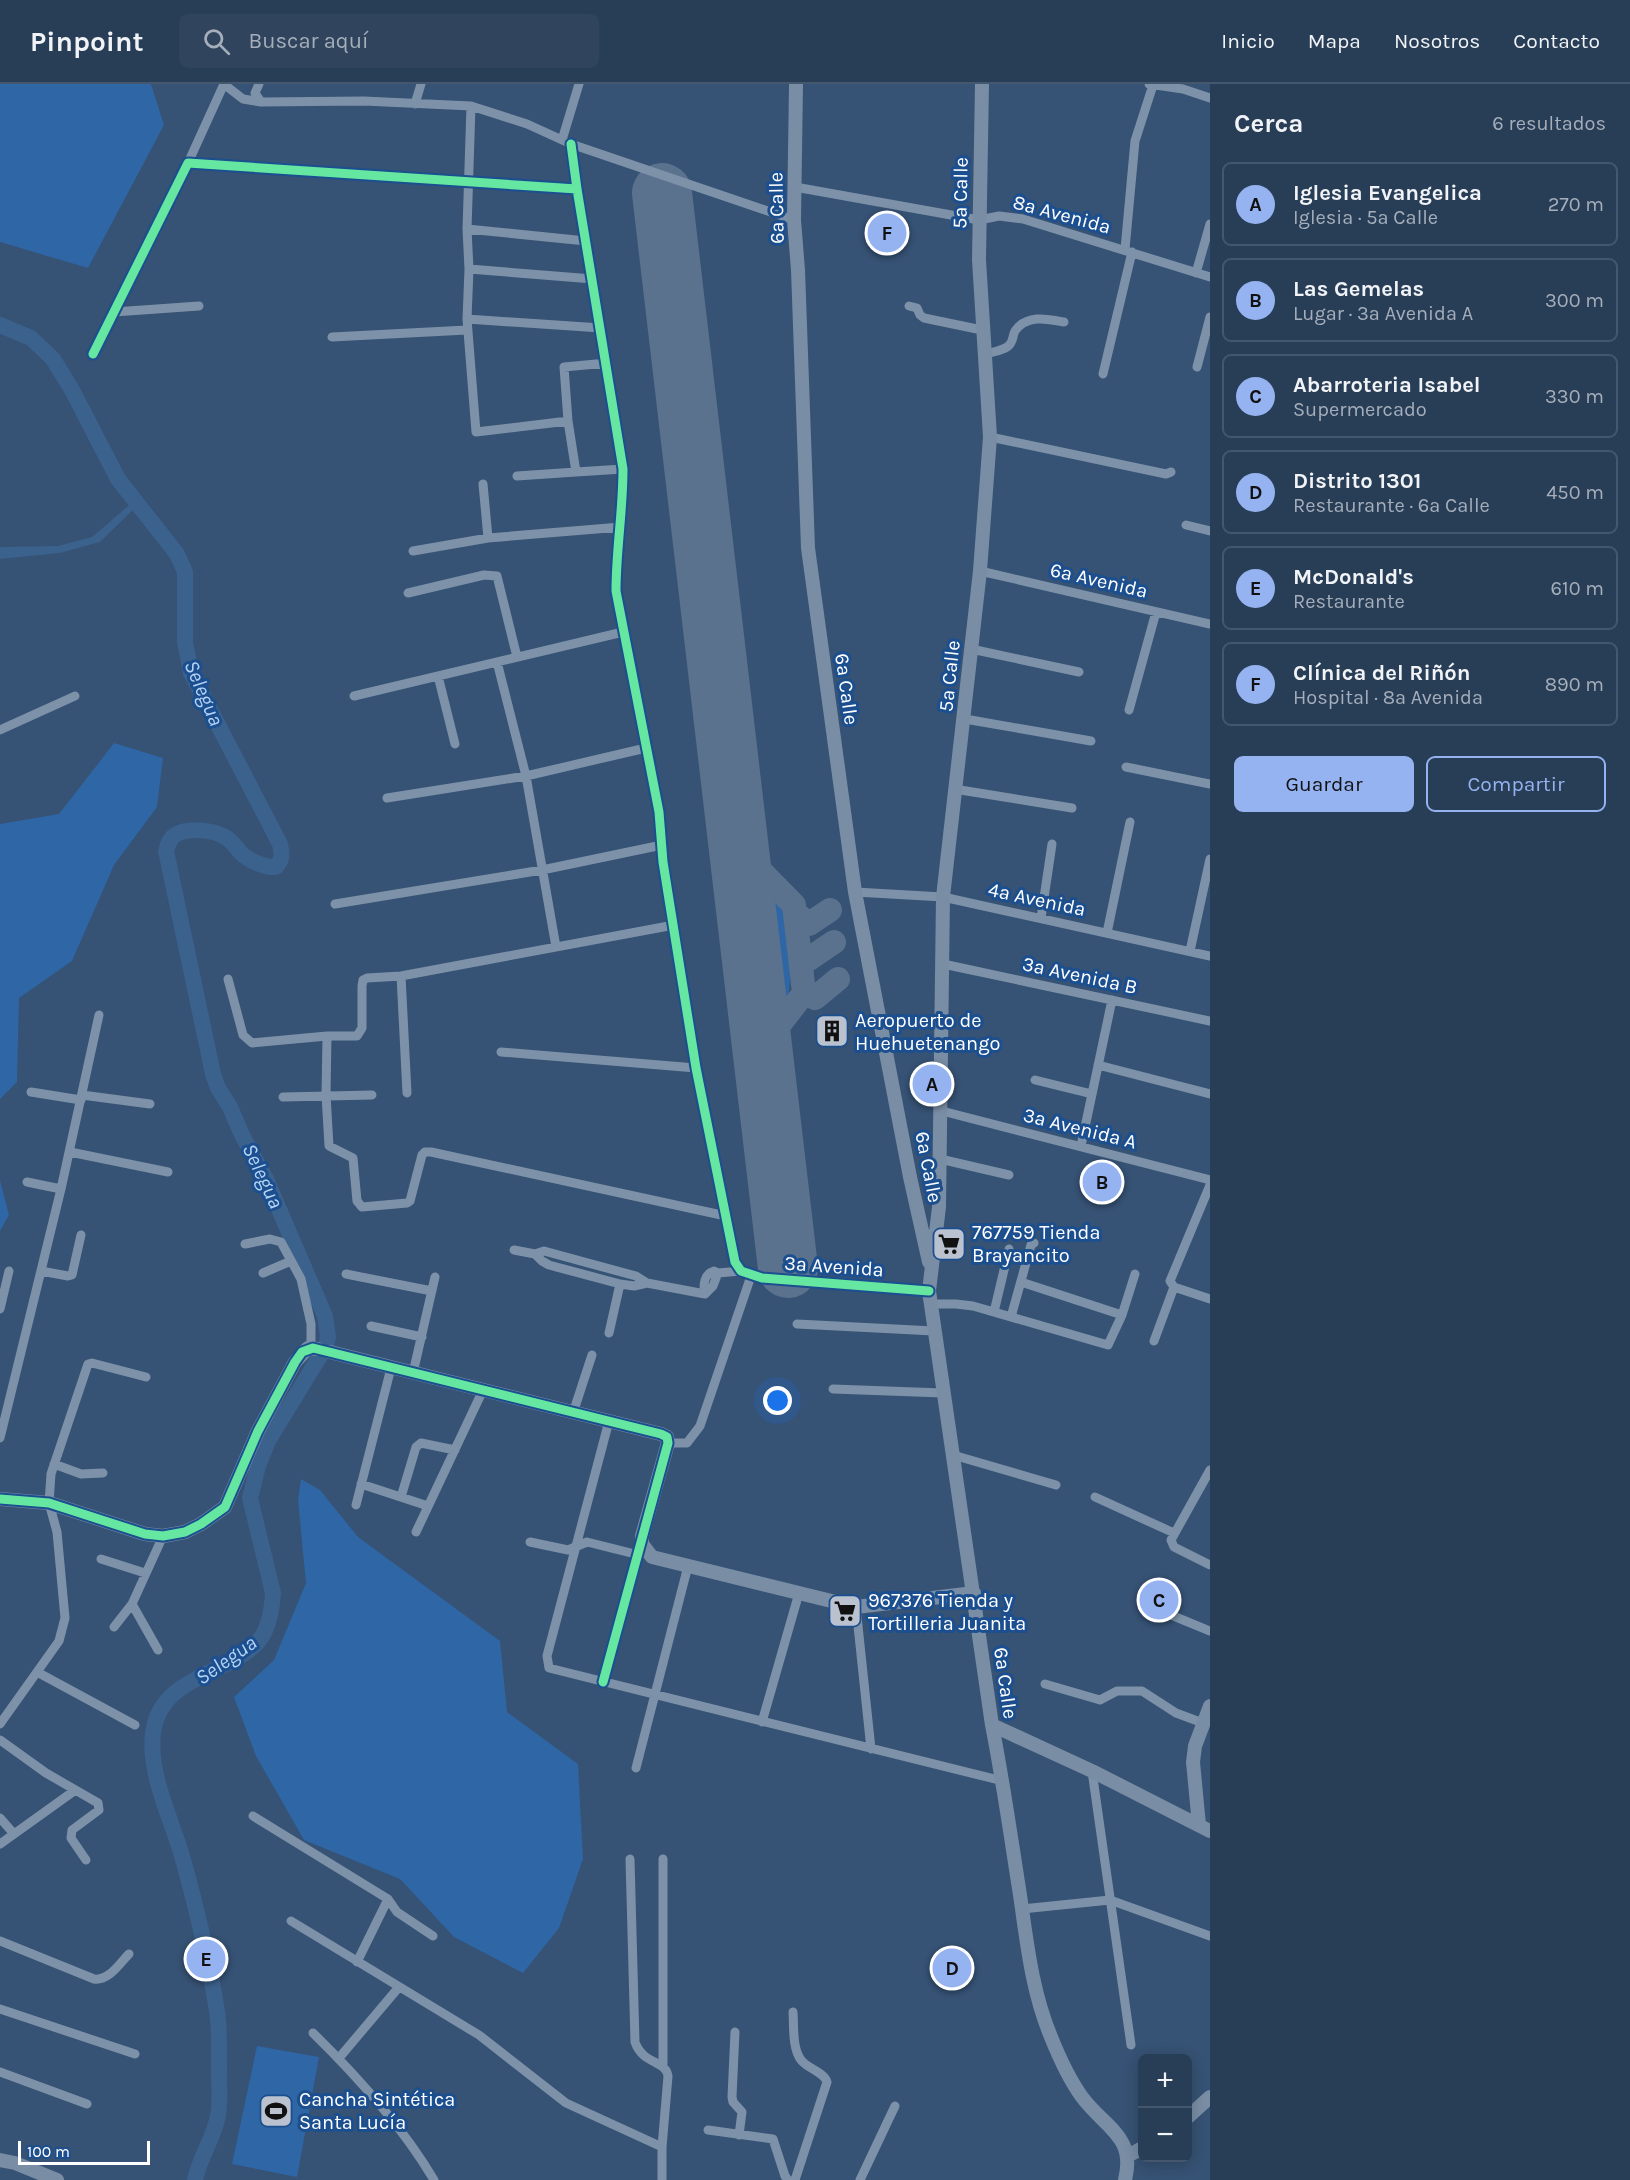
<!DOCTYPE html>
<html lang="es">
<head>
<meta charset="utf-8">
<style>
	:root { --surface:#283e57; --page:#30455d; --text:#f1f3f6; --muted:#a5aeba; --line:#44576d; --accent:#95b2f1 }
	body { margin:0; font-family:Karla,sans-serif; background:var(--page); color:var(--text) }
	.controls { position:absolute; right:18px; bottom:18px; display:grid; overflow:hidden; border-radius:9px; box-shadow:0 3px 15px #0003 }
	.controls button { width:54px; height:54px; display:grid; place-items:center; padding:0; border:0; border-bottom:2px solid var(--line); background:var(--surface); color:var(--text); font:30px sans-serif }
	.scale { position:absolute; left:18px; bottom:15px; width:132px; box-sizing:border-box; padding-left:6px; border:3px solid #fff; border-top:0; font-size:16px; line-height:21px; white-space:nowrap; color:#fff; -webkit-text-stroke:4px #1b4f8f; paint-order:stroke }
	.you { position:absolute; left:778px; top:1317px; width:21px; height:21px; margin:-15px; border:4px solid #fff; border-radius:50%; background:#1a73e8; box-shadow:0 0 0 9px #1a73e833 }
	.badge { display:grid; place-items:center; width:39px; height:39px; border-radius:50%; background:var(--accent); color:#111; font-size:20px; font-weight:700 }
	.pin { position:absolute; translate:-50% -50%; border:3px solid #fff; box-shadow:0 2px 6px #0006 }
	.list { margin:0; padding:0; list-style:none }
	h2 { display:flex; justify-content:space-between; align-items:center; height:78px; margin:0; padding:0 24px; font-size:26px }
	h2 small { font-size:20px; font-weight:400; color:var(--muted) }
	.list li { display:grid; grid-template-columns:39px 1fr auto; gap:18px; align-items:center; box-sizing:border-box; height:84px; margin:0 12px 12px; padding:0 12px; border:2px solid var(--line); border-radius:9px }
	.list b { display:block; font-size:22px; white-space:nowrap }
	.list p { margin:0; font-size:20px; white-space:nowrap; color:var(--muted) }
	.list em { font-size:20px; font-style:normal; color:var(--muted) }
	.actions { display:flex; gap:12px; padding:18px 24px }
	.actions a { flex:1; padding:14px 0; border:2px solid var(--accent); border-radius:9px; text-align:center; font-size:21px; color:var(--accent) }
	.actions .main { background:var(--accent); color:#111 }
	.icon { flex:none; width:33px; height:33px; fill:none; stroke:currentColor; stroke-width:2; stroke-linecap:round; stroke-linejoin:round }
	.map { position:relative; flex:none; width:1210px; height:2096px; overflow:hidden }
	header { display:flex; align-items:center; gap:36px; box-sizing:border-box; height:84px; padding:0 30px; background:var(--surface); border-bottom:2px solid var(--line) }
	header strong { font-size:28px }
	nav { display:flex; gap:33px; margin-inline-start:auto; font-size:21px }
	.search { width:420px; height:54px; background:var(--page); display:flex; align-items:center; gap:15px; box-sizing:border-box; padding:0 21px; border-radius:9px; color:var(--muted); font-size:22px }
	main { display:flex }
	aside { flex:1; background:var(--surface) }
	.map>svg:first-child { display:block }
</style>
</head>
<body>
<header>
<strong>Pinpoint</strong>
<div class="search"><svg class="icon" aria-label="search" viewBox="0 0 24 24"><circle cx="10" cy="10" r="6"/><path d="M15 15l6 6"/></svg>Buscar aquí</div>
<nav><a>Inicio</a><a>Mapa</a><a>Nosotros</a><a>Contacto</a></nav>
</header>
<main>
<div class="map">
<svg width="1210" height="2096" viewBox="0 0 1210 2096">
	<rect width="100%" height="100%" fill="#365274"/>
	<path fill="#2f66a5" d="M 0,0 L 151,0 L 164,41 L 88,184 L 0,158 Z
		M 114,659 L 163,674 L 157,723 L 114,781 L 72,877 L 19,914 L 17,998 L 0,1015 L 0,740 L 59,730 Z
		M 761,801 C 770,804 781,812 785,822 C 789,838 794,906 786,919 C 783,923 776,927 772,931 L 768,929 L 756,803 Z
		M 0,1096 L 9,1131 L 0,1147 Z
		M 301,1395 L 320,1406 L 358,1453 L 500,1557 L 507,1628 L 578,1680 L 583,1775 L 559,1844 L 523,1889 L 454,1853 L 400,1795 L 304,1756 L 256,1672 L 234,1613 L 274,1576 L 306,1499 L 298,1416 Z
		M 257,1962 L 319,1973 L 297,2093 L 232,2080 Z"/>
	<path fill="#3b618d" d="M 134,417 L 138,421 L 100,458 L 60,469 L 0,475 L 0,463 L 58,462 L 92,453 Z"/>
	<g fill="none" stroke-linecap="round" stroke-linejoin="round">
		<path stroke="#3b618d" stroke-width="16" d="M 0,241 L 31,254 L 53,275 L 72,306 L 118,395 L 177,470 L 185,488 L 185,558 L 191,589 L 280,760 C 282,769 283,775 276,783 C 266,784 250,777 242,770 C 236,764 233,757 225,753 C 214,746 187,743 175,751 C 169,755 168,761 166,767 L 213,990 L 218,1004 L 230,1023 L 242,1051 L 266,1095 L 325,1232 L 328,1253 L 326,1262 L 268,1357 L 258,1382 L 250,1414 L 273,1509 C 272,1526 269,1547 256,1560 C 225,1591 160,1593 153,1649 C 148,1689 171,1734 182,1772 C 196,1822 209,1876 217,1927 C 220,1949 219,1970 219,1991 C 219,2006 221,2022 217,2036 C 212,2057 199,2075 195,2096"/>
		<path stroke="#5a728e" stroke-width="24" d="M 739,765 L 794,821 L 804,909 L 762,963
			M 795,829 L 809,840 L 830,826
			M 800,870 L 809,875 L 834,858
			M 804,909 L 815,914 L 838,895"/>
		<path stroke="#5a728e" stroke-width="60" d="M 662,109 L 788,1184"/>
		<path stroke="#7d92a8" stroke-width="9" d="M 259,0 L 255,9 L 261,18
			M 1149,0 L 1183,5 L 1210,14
			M 225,1 L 243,15 L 261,18 L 364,17 L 471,22 L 527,40 L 571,60 L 794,136
			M 415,20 L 421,0
			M 471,22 L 467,145 L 469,185 L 467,235 L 476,348 L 568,337
			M 562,56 L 579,0
			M 571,60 L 577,105 L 623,385 C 623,427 616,466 616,507 L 659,728 L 663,778 L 696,984 L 735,1178 L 741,1187 L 762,1194 L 929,1207
			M 188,79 L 224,0
			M 795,103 L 979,136 L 999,132 L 1023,135 L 1210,193
			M 467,145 L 586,157
			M 1125,165 L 1135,57 L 1153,1
			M 469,185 L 593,195
			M 1196,189 L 1210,140
			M 909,222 L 917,224 L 920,231 L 924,234 L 982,246
			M 114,228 L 199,222
			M 467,235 L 601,244
			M 332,253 L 467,246
			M 93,270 L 188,79 L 577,105
			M 984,271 C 991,268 1001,267 1007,263 C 1014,259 1012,252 1015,247 C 1027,230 1048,235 1064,238
			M 607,279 L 564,283 L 568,337 L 576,388 L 623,385
			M 1197,283 L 1210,233
			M 1103,290 L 1132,168
			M 990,353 L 1166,390 L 1171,388
			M 517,392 L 576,388
			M 483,400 L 488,454
			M 1186,441 L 1210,447
			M 413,467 L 488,454 L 621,443
			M 980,487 L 1210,540
			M 408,509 L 484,491 L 497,492 L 517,573
			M 971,565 L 1079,588
			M 497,578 L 526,692 L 556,863
			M 438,592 L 455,660
			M 354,612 L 623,548
			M 1129,626 L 1156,528
			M 965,635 L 1091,657
			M 0,646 L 75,612
			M 1126,683 L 1210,700
			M 954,705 L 1072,724
			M 387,714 L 526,692 L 646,664
			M 855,808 L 943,813 L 1210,872
			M 335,820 L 542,786 L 662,761
			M 1041,834 L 1052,760
			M 1107,849 L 1130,738
			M 1190,867 L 1210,775
			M 943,880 L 1210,937
			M 401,892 L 407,1009
			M 228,895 L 243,951 L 252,959 L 327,952 L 357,952 L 362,944 L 362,902 L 363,896 L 367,894 L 401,892 L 674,841
			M 327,952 L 326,1011 L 329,1062 L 353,1074 L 357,1117 L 362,1123 L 407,1119 L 410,1117 L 422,1071 L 425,1068 L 431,1068 L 726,1132
			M 501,968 L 696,984
			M 1098,981 L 1210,1010
			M 1035,996 L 1092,1010
			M 31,1008 L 81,1016
			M 82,1011 L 150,1020
			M 283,1013 L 372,1011
			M 942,1027 L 1210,1096
			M 1081,1062 L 1112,916
			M 70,1068 L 168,1088
			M 940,1075 L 1009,1091
			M 27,1098 L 61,1105
			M 1210,1101 L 1170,1197 L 1174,1203 L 1210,1215
			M 245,1160 L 270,1155 L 281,1158 L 301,1195 L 311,1240 L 311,1264
			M 514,1166 L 535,1170 L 544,1167 L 636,1192 L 647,1199 L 705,1210 L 713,1202 L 718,1189 L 741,1187
			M 535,1170 L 542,1177 L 549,1181 L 620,1200 L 634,1202 L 647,1199
			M 41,1187 L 68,1192 L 72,1191 L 81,1151
			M 263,1189 L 291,1177
			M 346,1190 L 432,1207
			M 1021,1198 L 1122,1231
			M 705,1210 C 703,1201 704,1190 714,1187 L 718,1189
			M 931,1220 L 956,1220 L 973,1222 L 1108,1261 L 1122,1231 L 1135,1190
			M 0,1225 L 9,1187
			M 994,1228 L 1009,1165
			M 1011,1233 L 1031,1161 L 1034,1159
			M 797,1240 L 934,1247
			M 371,1242 L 422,1253
			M 609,1249 L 620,1200
			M 1154,1257 L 1174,1203
			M 413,1289 L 435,1193
			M 833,1305 L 943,1309
			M 573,1329 L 592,1271
			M 609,1337 L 547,1572 L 549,1584 L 1003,1697
			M 0,1354 L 61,1105 L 99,931
			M 668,1359 L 687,1359 L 700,1342 L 751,1192
			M 953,1371 L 1056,1401
			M 54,1380 L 81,1390 L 103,1389
			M 1210,1386 L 1171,1456 L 1174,1463 L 1210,1481
			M 361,1400 L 428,1422
			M 401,1413 L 416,1363 L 421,1359 L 455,1366
			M 1095,1413 L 1174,1449
			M 356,1421 L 391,1284
			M 416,1448 L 483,1306
			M 530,1458 L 568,1466 L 587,1458 L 639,1471
			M 101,1475 L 145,1489
			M 132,1520 L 158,1566
			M 856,1523 L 871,1665
			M 1154,1524 L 1210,1547
			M 114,1543 L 132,1520 L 163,1452
			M 37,1588 L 135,1641
			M 603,1598 L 642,1460
			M 1045,1600 L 1100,1616 L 1117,1607 L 1142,1607 L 1176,1629 L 1203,1639
			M 762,1638 L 799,1509
			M 0,1640 L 59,1557 L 65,1534 L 57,1448 L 49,1419 L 51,1390 L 88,1280 L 92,1279 L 146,1293
			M 0,1656 L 46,1689 L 98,1719 L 99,1726 L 72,1746 L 71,1754 L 86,1776
			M 636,1684 L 688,1482
			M 1092,1687 L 1131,1961
			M 253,1732 L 388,1815 L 397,1828 L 433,1852
			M 0,1734 L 14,1750
			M 0,1760 L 74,1707
			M 630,1775 L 635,1958 C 643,1981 666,1976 668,1992 L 662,2063 L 662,2096
			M 663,1775 L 663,1982
			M 1022,1825 L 1110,1816 L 1210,1852
			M 291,1837 L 479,1951 L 566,2019 L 662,2063
			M 0,1857 L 94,1895 C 109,1897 119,1880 129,1870
			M 357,1878 L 388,1815
			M 0,1925 L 135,1970
			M 793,1928 C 794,1942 792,1964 801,1976 C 808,1985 824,1988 827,1998 L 795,2096
			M 735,1948 L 732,2013 L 733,2018 L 742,2028 L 739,2051
			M 313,1949 C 358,1993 402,2042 434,2096
			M 339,1974 L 399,1903
			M 0,1988 L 87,2020
			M 708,2046 L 773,2055 L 785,2092 L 788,2096
			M 860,2096 L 895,2022"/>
		<path stroke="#798da4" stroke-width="14" d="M 796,0 L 794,136 L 798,186 L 808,464 L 855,808 L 910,1093 L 929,1178
			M 982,0 L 979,176 L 990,353 L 980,487 L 943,813 L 939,1123 L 929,1207 L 992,1641 C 1003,1697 1011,1754 1020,1811 C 1027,1859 1032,1908 1051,1953 C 1059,1973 1069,1995 1082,2013 C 1105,2044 1136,2052 1125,2096
			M 330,1268 L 661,1350 L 667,1353 L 668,1359 L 642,1452 L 642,1460 L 652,1473 L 856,1523 L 974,1509
			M 0,1415 L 49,1419 L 145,1450 L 163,1452 L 185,1448 L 201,1440 L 225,1423 L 258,1347 L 295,1278 L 308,1264 L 318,1265
			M 992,1641 L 1092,1687 L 1210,1747
			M 1199,1741 L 1193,1678 L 1195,1662 L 1210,1622
			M 1188,2033 L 1210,2013
			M 1128,2072 L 1142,2064
			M 0,2076 L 15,2079 L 57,2096"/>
		<g stroke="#1b4f8f" stroke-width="13">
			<path id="cycleway" d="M 571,60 L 577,105 L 623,385 C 623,427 616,466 616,507 L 659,728 L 663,778 L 696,984 L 735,1178 L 741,1187 L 762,1194 L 929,1207
				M 93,270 L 188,79 L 577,105
				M 0,1415 L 49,1419 L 145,1450 L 163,1452 L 185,1448 L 201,1440 L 225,1423 L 258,1347 L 295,1278 L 302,1268 L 313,1264 L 661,1350 L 667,1353 L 668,1359 L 603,1598"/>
		</g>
		<use href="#cycleway" stroke="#66e7a1" stroke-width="9"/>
	</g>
	<defs>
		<g id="building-square" transform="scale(1.725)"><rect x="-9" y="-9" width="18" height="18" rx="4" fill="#b9c2ce" stroke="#1b4f8f"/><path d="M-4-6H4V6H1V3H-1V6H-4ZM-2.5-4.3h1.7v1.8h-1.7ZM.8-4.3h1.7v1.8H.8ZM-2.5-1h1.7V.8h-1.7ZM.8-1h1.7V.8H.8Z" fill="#111"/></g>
		<g id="supermarket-square" transform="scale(1.725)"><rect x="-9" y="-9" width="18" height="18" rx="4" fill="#b9c2ce" stroke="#1b4f8f"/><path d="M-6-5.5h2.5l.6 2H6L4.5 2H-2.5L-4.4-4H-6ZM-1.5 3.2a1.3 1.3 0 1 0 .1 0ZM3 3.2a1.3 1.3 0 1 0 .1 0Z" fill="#111"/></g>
		<g id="stadium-square" transform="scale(1.725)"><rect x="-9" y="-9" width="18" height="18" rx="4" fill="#b9c2ce" stroke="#1b4f8f"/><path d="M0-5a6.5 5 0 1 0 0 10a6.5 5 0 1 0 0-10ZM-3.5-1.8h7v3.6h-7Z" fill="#111"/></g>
	</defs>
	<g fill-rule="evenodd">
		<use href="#building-square" x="832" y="947"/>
		<use href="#supermarket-square" x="949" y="1160"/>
		<use href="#supermarket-square" x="845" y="1527"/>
		<use href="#stadium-square" x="276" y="2027"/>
	</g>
	<g text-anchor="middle" stroke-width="6" stroke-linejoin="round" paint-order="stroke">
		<g font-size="20" fill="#fff" stroke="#1b4f8f">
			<text transform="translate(960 109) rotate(-89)" y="7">5a Calle</text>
			<text transform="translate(776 124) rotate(-91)" y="7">6a Calle</text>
			<text transform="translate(1062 130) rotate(15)" y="7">8a Avenida</text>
			<text transform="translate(1099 496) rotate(13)" y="7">6a Avenida</text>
			<text transform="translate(949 592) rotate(-84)" y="7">5a Calle</text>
			<text transform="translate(847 605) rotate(82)" y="7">6a Calle</text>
			<text transform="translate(1037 815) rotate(12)" y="7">4a Avenida</text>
			<text transform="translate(1080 891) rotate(12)" y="7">3a Avenida B</text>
			<text transform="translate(1080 1044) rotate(14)" y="7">3a Avenida A</text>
			<text transform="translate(929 1083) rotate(79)" y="7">6a Calle</text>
			<text transform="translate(834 1182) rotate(4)" y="7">3a Avenida</text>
			<text transform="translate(1006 1599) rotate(82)" y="7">6a Calle</text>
		</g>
		<g font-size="20" fill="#fff" stroke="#1b4f8f" text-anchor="start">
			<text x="855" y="943">Aeropuerto de<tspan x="855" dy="23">Huehuetenango</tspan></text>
			<text x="972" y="1155">767759 Tienda<tspan x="972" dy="23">Brayancito</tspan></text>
			<text x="868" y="1523">967376 Tienda y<tspan x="868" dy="23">Tortilleria Juanita</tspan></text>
			<text x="299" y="2022">Cancha Sintética<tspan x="299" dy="23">Santa Lucía</tspan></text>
		</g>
		<g font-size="21" font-style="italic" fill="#b5d3f5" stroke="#1b4f8f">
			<text transform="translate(204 609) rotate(67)" y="7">Selegua</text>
			<text transform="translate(263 1092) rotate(65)" y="7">Selegua</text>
			<text transform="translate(226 1576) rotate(-35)" y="7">Selegua</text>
		</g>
	</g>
</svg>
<div class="controls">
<button>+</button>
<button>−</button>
</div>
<div class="scale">100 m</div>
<div class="you"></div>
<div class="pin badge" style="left:932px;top:1000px">A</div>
<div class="pin badge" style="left:1102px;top:1098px">B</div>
<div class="pin badge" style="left:1159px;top:1516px">C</div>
<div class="pin badge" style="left:952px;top:1884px">D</div>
<div class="pin badge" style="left:206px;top:1875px">E</div>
<div class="pin badge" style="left:887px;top:149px">F</div>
</div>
<aside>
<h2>Cerca<small>6 resultados</small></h2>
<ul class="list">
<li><span class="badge">A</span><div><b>Iglesia Evangelica</b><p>Iglesia · 5a Calle</p></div><em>270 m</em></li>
<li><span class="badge">B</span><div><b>Las Gemelas</b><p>Lugar · 3a Avenida A</p></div><em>300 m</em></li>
<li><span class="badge">C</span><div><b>Abarroteria Isabel</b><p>Supermercado</p></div><em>330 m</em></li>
<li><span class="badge">D</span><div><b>Distrito 1301</b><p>Restaurante · 6a Calle</p></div><em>450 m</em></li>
<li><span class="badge">E</span><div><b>McDonald's</b><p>Restaurante</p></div><em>610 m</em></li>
<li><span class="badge">F</span><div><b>Clínica del Riñón</b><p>Hospital · 8a Avenida</p></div><em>890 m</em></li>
</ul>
<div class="actions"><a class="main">Guardar</a><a>Compartir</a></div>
</aside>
</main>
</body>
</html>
